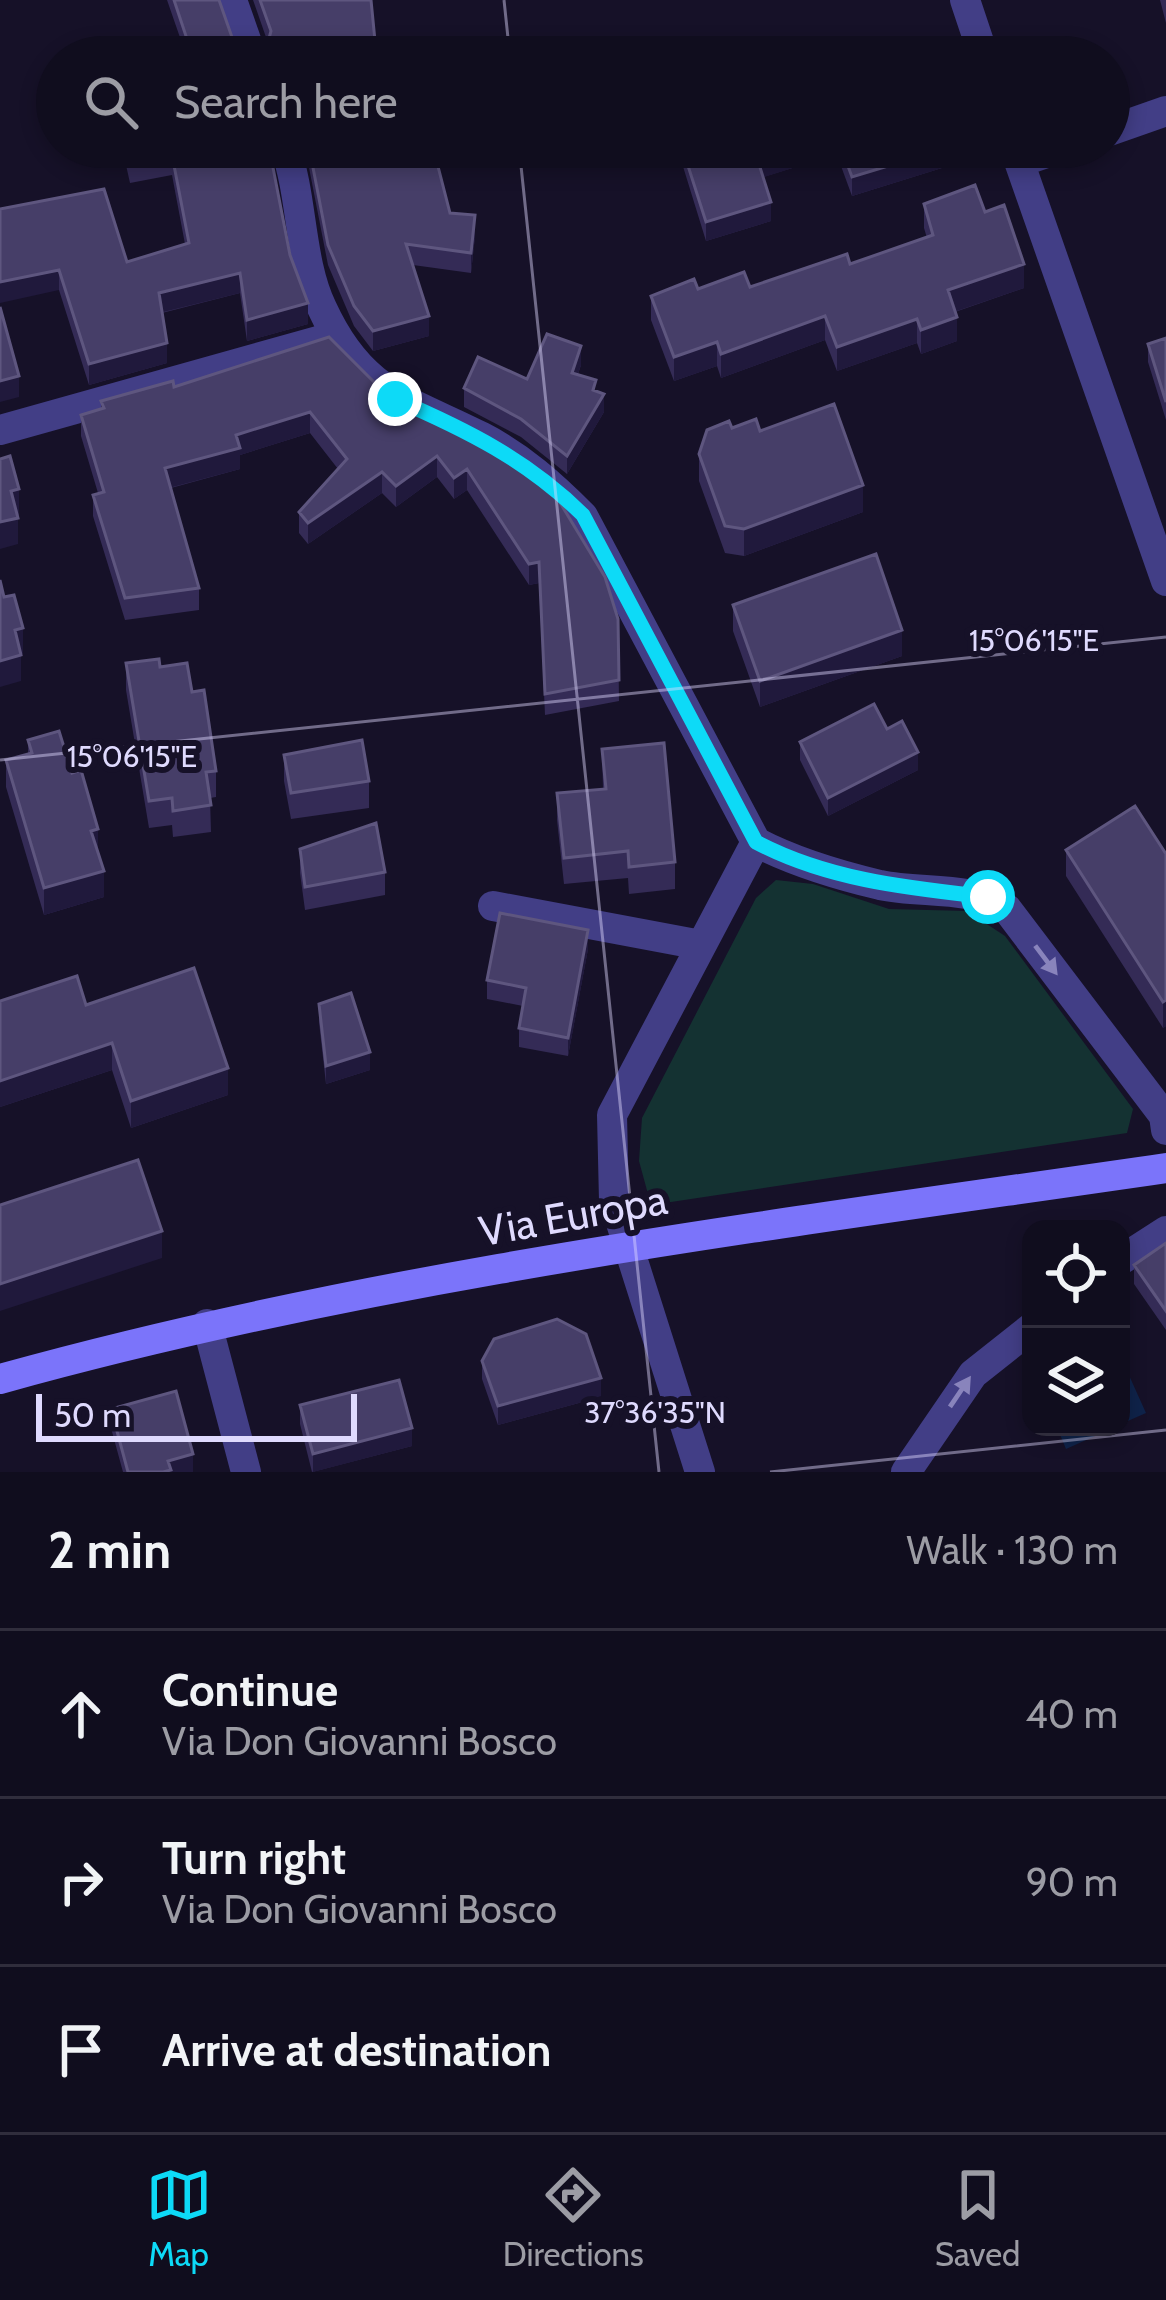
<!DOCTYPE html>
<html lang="en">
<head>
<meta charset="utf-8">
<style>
	:root { --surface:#100d1e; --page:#191627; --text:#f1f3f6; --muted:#9c9ca4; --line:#302d3c; --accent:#0ddaf7 }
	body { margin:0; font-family:Cabin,sans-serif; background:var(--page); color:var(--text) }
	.controls { position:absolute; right:36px; bottom:36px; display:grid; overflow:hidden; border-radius:24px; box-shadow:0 6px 18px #0003 }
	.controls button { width:108px; height:108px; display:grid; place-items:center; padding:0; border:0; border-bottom:3px solid var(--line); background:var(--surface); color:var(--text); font:60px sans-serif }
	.scale { position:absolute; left:36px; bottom:30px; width:321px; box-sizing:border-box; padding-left:12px; border:6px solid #dfdafe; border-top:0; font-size:33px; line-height:42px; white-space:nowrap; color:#dfdafe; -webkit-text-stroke:9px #161128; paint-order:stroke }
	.stop { position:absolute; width:36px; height:36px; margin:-27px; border:9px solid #0ddaf7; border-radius:50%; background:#fff }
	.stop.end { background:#0ddaf7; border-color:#fff; box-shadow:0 3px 12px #0008 }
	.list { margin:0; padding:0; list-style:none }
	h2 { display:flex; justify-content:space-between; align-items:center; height:156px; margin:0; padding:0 48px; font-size:51px }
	h2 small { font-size:39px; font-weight:400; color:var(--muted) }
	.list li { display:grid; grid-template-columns:78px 1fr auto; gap:36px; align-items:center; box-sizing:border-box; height:168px; padding:0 48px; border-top:3px solid var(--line) }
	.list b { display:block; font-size:45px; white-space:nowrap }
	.list p { margin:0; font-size:39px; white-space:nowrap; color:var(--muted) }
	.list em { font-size:39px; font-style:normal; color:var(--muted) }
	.icon { flex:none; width:66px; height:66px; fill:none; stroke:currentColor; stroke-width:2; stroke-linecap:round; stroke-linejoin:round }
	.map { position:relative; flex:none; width:1166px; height:1472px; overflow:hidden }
	.search { position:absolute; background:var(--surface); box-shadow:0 6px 18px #0003; left:36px; right:36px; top:36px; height:132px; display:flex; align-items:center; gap:30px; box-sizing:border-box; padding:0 42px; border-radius:66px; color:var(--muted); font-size:45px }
	.sheet { height:660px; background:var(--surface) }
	nav { display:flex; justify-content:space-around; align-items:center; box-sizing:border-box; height:168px; border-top:3px solid var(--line); background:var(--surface); font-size:33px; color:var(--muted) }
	nav a { display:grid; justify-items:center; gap:6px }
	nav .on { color:var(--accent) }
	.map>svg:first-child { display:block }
</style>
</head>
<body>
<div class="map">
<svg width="1166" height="1472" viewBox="0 0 1166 1472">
	<rect width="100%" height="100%" fill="#161128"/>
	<path fill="#143232" d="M 776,880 L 813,884 L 889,909 L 967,911 L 1005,936 L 1133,1109 L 1127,1133 L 651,1205 L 639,1161 L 642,1118 L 756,898 Z"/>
	<path fill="#0f234a" d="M 1123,1362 L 1146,1413 L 1121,1424 L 1121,1363 Z
		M 1057,1427 L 1115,1427 L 1066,1449 Z"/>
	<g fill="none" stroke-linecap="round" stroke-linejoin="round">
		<path stroke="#423e86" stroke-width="30" d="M 232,0 L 252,57
			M 965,0 L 984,57
			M 1109,131 L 1166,111
			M 285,147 C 303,198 299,260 322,308 C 361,393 407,399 482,437 C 521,457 552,485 583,516 L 756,842 C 794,862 838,875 880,885 C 922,894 970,885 1007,909 L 1164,1116 L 1166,1130
			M 1014,147 L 1166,581
			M 1020,162 L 1064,147
			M 0,430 L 336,336
			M 493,906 L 701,945
			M 1121,1260 L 1166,1231
			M 207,1324 L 246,1472
			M 700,1472 L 614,1201 L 612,1115 L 756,842
			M 906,1472 L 973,1374 L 1031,1328"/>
		<path stroke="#7b74fa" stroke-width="30" d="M 0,1379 C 381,1273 775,1225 1166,1168"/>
	</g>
	<path fill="#342b56" d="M 167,0 L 219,0 L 234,43 L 247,56 L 266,50 L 268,43 L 253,0 L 371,0 L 376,57 L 139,57 L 184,49 Z
		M 1160,0 L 1166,0 L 1166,23 Z
		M 122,147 L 269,147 L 290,255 L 308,324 L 247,341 L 240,293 L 162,313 L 167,363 L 89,385 L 59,290 L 0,209 L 127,262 L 185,244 L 172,175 L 130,183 Z
		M 305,147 L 433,147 L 450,213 L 475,236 L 471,273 L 413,265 L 429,336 L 373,351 L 354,326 L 328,265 Z
		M 677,147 L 802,147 L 802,165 L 763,177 L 771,221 L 706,241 Z
		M 834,147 L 958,147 L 958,163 L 852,196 Z
		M 924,204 L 985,212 L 1024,288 L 955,312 L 957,341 L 921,354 L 917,343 L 837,371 L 825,340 L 721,378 L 717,366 L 674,381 L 651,320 L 651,296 L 698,289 L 750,287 L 850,264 L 927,238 L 924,228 Z
		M 1166,338 L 1166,420 L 1148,362 L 1148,344 Z
		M 581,365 L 578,374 L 596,391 L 604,412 L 567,474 L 521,437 L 464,407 L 464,388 L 527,379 Z
		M 377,385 L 486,441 L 618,619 L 619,701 L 545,715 L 539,583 L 529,585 L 467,490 L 454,499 L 437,477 L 396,507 L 382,493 L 308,544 L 299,533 L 299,512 L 338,469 L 310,433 L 240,455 L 240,469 L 171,488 L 199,588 L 199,610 L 125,620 L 93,516 L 93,495 L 98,493 L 81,436 L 81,415 L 101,409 L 101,401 L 174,387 Z
		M 732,428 L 760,431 L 863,512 L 744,556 L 725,553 L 699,481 L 699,454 Z
		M 733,605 L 902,656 L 760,707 L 733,631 Z
		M 126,663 L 160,667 L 192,692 L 216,771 L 216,797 L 210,798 L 211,832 L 173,837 L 172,825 L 149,828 L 126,690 Z
		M 28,740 L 98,854 L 104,897 L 44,915 L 6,787 L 6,760 L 28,754 Z
		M 800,742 L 918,770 L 828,816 L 800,760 Z
		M 602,749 L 675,862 L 675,889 L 629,894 L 628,878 L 564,884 L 557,820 L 557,793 L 603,789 Z
		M 284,755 L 369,781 L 369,808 L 291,819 L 284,781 Z
		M 300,849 L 385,872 L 385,895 L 305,910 L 300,873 Z
		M 1066,850 L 1166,854 L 1166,1026 L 1163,1028 L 1066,876 Z
		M 588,949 L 568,1056 L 519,1047 L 519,1028 L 523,1006 L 487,999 L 487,980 Z
		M 0,1001 L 86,1005 L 228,1095 L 131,1128 L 112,1070 L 0,1107 Z
		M 319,1004 L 370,1070 L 326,1084 L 319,1022 Z
		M 1166,1243 L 1166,1330 L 1134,1284 L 1134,1265 Z
		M 482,1361 L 601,1397 L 498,1425 L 482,1379 Z
		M 300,1405 L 412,1446 L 312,1472 L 300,1424 Z
		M 111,1409 L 193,1472 L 123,1472 L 111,1428 Z"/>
	<path fill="#20193c" d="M 802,147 L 802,165 L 758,179 L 758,161 Z
		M 951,147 L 958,147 L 958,163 L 852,196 L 852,177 Z
		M 771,202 L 771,221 L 706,241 L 706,222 Z
		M 475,215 L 475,236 L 471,273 L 471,253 Z
		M 1024,264 L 1024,288 L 948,314 L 948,290 Z
		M 59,270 L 59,290 L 0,303 L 0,282 Z
		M 240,273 L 240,293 L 159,313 L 159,293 Z
		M 308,303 L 308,324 L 247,341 L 247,320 Z
		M 429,316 L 429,336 L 373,351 L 373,331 Z
		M 825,316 L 825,340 L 721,378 L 721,354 Z
		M 957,317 L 957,341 L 921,354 L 921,330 Z
		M 917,319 L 917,343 L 837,371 L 837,347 Z
		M 717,342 L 717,366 L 674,381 L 674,357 Z
		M 167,343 L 167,363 L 89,385 L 89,364 Z
		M 581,346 L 581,365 L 572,391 L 572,373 Z
		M 19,376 L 19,397 L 0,402 L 0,381 Z
		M 604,394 L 604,412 L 567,474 L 567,456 Z
		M 310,412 L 310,433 L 240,455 L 240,469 L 165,489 L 165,468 L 236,435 Z
		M 437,456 L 437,477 L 396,507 L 396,486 Z
		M 467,469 L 467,490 L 454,499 L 454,478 Z
		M 382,472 L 382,493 L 308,544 L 308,523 Z
		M 863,485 L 863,512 L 744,556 L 744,529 Z
		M 19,489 L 19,515 L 11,517 L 11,491 Z
		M 18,518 L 18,544 L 0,549 L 0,522 Z
		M 539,562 L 539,583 L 529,585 L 529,564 Z
		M 23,628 L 23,654 L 15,656 L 15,630 Z
		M 902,630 L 902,656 L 760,707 L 760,681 Z
		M 21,655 L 21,681 L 0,687 L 0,661 Z
		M 918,752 L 918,770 L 828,816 L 828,798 Z
		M 98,829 L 98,855 L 91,831 Z
		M 104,871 L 104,897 L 44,915 L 44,888 Z
		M 588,930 L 588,949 L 568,1056 L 568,1038 Z
		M 1166,1000 L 1166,1026 L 1163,1028 L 1163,1002 Z
		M 112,1043 L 112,1070 L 0,1107 L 0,1081 Z
		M 370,1052 L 370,1070 L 326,1084 L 326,1066 Z
		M 228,1068 L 228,1095 L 131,1128 L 131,1101 Z
		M 162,1231 L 162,1258 L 0,1311 L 0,1284 Z
		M 601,1378 L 601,1397 L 498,1425 L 498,1406 Z
		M 412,1428 L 412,1446 L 313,1472 L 313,1454 Z
		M 193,1454 L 193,1472 L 163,1472 L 168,1461 Z"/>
	<path fill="#463e68" stroke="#5e567f" stroke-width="3" d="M 174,0 L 219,0 L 234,43 L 247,56 L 266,50 L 271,31 L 260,0 L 371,0 L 376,51 L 362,54 L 362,57 L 139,57 L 190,48 Z
		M 126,147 L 269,147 L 290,255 L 308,303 L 247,320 L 240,273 L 159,293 L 167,343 L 89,364 L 59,270 L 0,282 L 0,209 L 104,189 L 127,262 L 189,243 L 172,155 L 130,163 Z
		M 309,147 L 433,147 L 450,213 L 475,215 L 471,253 L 406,244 L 429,316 L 373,331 L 354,306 L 328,245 Z
		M 682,147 L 802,147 L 758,161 L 771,202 L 706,222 Z
		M 841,147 L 951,147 L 852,177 Z
		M 975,185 L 985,212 L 1004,205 L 1024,264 L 948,290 L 957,317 L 921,330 L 917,319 L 837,347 L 825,316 L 721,354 L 717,342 L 674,357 L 651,296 L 694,279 L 698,289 L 744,272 L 750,287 L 847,254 L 850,264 L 933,235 L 924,204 Z
		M 0,307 L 19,376 L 0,381 Z
		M 547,334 L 581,346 L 572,373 L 596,380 L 593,390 L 604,394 L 567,456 L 521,419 L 464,388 L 478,357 L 527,379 Z
		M 329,337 L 377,385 L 486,441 L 556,496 L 605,577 L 618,619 L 619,680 L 545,694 L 539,562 L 529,564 L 467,469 L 454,478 L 437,456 L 396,486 L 382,472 L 308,523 L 299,512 L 347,459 L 310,412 L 236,435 L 240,448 L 165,468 L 199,588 L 125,598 L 93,495 L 104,492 L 81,415 L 104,408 L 101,401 L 173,381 L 174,387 Z
		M 1166,338 L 1166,402 L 1148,344 Z
		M 834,404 L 863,485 L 744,529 L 725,526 L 699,454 L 707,430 L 729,421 L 732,428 L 756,419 L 760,431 Z
		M 10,456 L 19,489 L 11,491 L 18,518 L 0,522 L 0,459 Z
		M 876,554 L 902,630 L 760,681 L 733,605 Z
		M 0,580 L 4,597 L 14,595 L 23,628 L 15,630 L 21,655 L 0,661 Z
		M 159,659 L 160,667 L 187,663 L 192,692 L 204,690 L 216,771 L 206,772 L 211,805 L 173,811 L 172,798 L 149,801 L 126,663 Z
		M 874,704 L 887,729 L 902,721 L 918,752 L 828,798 L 800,742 Z
		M 59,731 L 72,773 L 81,770 L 98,829 L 91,831 L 104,871 L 44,888 L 6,760 L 32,753 L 28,740 Z
		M 362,740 L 369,781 L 291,793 L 284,755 Z
		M 664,743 L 675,862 L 629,867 L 628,851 L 564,858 L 557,793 L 606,789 L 602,749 Z
		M 1135,806 L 1166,854 L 1166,1000 L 1163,1002 L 1066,850 Z
		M 376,823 L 385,872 L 305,887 L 300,849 Z
		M 500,913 L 588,930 L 568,1038 L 519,1028 L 526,988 L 487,980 Z
		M 194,968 L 228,1068 L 131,1101 L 112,1043 L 0,1081 L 0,1001 L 77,976 L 86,1005 Z
		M 351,993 L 370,1052 L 326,1066 L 319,1004 Z
		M 138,1160 L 162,1231 L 0,1284 L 0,1205 Z
		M 1166,1243 L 1166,1311 L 1134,1265 Z
		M 557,1319 L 586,1334 L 601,1378 L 498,1406 L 482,1361 L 494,1339 Z
		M 399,1380 L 412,1428 L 313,1454 L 300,1405 Z
		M 176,1391 L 193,1454 L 168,1461 L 171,1470 L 163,1472 L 128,1472 L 111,1409 Z"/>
	<defs><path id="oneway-solid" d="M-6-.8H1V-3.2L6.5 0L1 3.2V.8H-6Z" transform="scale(3)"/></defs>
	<g fill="#8984bc">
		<use href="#oneway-solid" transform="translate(1046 960) rotate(53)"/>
		<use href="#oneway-solid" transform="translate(960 1392) rotate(-56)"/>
	</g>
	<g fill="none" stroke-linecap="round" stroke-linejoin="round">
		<path stroke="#0ddaf7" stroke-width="15" d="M 395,399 C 467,430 527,460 583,515 L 756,842 C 828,880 908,888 988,897"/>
	</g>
	<path fill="none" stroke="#dfdafe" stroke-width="3" stroke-opacity="0.45" d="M 504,0 L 510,57M 519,147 L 659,1472M 0,760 L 1166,637M 770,1472 L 1166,1430"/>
	<g text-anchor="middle" stroke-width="12" stroke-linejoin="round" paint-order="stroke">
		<g font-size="42" fill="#dfdafe" stroke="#161128">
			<text transform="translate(573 1215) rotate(-10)" y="15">Via Europa</text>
		</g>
	</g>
	<g font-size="30" text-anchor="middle" fill="#dfdafe" stroke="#161128" stroke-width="12" stroke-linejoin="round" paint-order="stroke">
		<text x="1034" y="651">15°06'15"E</text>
		<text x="132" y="767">15°06'15"E</text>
		<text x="655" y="1423">37°36'35"N</text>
	</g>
</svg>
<div class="controls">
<button><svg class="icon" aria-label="locate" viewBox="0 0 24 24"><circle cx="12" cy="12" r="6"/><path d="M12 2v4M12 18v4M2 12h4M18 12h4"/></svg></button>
<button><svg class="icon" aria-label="layers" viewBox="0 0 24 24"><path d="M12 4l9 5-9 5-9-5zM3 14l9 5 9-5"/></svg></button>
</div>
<div class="scale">50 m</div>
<div class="stop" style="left:988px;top:897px"></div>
<div class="stop end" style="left:395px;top:399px"></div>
<div class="search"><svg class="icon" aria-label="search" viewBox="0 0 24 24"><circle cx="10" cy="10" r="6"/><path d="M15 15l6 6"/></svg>Search here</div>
</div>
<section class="sheet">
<h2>2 min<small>Walk · 130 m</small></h2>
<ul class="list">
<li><svg class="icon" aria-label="ahead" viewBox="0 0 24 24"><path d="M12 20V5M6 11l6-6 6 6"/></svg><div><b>Continue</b><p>Via Don Giovanni Bosco</p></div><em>40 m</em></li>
<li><svg class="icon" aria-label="right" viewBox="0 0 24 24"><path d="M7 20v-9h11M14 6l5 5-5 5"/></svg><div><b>Turn right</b><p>Via Don Giovanni Bosco</p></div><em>90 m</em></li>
<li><svg class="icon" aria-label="arrive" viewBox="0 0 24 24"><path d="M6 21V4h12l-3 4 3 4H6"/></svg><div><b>Arrive at destination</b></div></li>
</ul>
</section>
<nav>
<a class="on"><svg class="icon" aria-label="map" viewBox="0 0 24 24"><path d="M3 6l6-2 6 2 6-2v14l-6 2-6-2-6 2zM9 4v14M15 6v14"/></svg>Map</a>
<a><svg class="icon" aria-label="directions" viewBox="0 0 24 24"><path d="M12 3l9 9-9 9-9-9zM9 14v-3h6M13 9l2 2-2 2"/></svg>Directions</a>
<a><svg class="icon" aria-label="saved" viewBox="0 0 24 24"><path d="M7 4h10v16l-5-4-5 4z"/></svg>Saved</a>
</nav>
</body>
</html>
